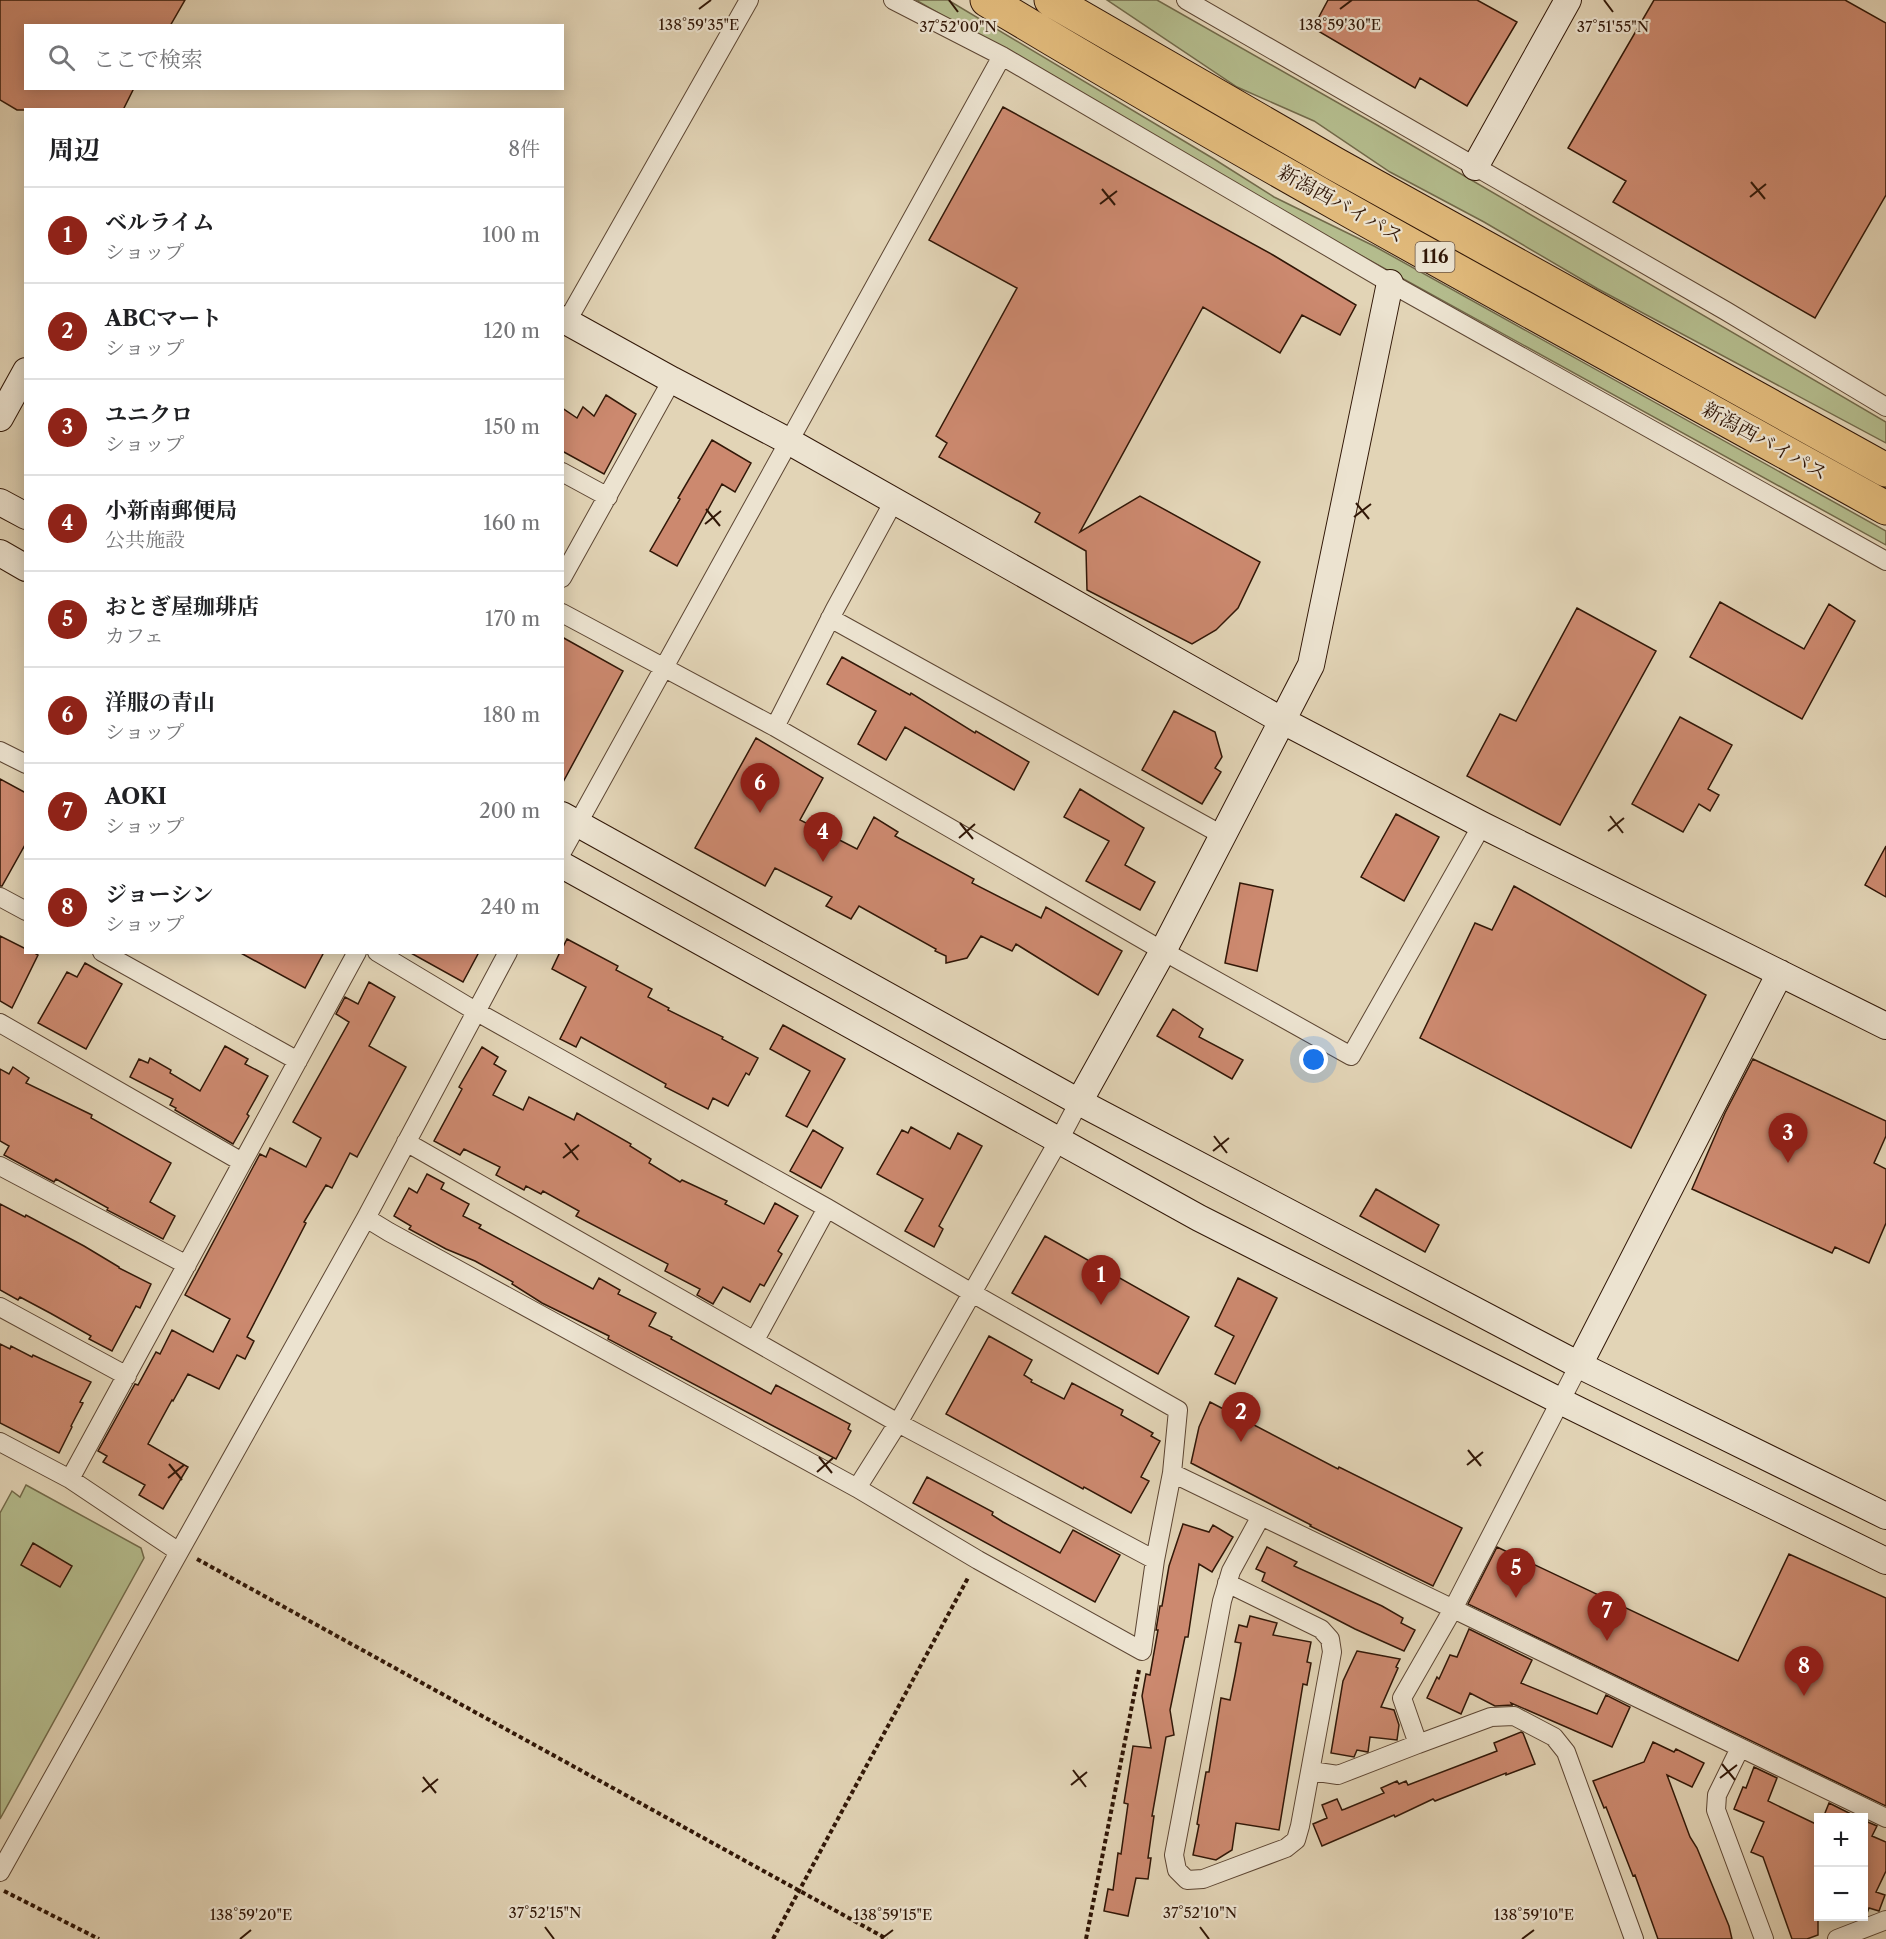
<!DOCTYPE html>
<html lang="ja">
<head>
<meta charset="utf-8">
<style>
	:root { --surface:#fff; --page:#f2f2f2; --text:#202124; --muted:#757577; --line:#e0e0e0; --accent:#8f2418 }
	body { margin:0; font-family:"Libre Caslon Text","Noto Serif JP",serif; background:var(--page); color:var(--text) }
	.controls { position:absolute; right:18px; bottom:18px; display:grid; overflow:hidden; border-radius:0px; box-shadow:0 3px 15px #0003 }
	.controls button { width:54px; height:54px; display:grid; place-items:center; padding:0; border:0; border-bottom:2px solid var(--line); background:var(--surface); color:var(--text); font:30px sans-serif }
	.you { position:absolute; left:1314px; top:1060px; width:21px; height:21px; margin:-15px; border:4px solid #fff; border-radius:50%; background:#1a73e8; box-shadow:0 0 0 9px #1a73e833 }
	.badge { display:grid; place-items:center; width:39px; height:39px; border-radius:50%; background:var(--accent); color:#fff; font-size:20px; font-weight:700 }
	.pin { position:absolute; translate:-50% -50px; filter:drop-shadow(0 2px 3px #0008) }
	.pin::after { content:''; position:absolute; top:32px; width:21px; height:18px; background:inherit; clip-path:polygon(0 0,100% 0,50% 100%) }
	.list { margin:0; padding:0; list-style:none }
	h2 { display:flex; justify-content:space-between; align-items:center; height:78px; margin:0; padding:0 24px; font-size:26px }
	h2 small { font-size:20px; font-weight:400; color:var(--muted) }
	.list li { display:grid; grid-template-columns:39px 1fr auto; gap:18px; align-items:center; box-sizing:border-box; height:96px; padding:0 24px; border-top:2px solid var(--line) }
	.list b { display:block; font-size:22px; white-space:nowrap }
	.list p { margin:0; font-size:20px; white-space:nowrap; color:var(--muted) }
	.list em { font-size:20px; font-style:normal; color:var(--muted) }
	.icon { flex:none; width:33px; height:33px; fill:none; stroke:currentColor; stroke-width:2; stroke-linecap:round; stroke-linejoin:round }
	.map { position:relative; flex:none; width:1886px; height:1939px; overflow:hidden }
	.search { position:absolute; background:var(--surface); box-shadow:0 3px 15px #0003; left:24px; top:24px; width:540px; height:66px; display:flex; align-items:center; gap:15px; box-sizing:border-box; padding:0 21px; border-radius:0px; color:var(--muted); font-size:22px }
	.panel { position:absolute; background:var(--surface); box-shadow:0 3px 15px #0003; left:24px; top:108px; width:540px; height:846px; border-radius:0px }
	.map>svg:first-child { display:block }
</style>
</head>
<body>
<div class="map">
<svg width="1886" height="1939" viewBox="0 0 1886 1939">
	<rect width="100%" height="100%" fill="#e2d4b6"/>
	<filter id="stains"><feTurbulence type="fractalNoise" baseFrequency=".00333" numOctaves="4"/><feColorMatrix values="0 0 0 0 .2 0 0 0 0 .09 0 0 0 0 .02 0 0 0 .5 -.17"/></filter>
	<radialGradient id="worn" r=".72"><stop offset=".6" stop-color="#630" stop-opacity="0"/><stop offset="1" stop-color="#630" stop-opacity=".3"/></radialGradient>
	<path fill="#b4bc8d" stroke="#726a4a" stroke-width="1.5" d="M 916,0 L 948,0 L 1214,159 L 1274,197 L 1374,246 L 1886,531 L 1886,545 L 1273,207 Z
		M 1107,0 L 1157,0 L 1377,125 L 1886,422 L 1886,443 L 1598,289 L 1484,222 L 1390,172 L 1314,121 L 1237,87 Z
		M 26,1485 L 141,1548 L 144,1558 L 0,1819 L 0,1513 L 12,1491 L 20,1497 Z"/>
	<path fill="#cc896f" stroke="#311707" stroke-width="1.5" d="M 0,0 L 185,0 L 170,26 L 26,26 L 26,88 L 134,88 L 123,110 L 17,110 L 0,100 Z
		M 1328,0 L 1477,0 L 1517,22 L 1467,106 L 1420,78 L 1415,88 L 1313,28 Z
		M 1654,0 L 1845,0 L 1886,23 L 1886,195 L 1815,318 L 1613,202 L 1626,181 L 1568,148 Z
		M 1003,107 L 1273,255 L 1356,305 L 1340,335 L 1302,315 L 1280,353 L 1203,307 L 1080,532 L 1140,496 L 1260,562 L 1238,608 L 1216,630 L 1192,644 L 1087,590 L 1086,551 L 1035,522 L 1040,513 L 939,457 L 947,443 L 936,436 L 1017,288 L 929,240 Z
		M 606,395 L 636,414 L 604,474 L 562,451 L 562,408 L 577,418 L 583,407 L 594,416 Z
		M 712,440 L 751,463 L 735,492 L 722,484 L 677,566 L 650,551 L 680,499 L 678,498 Z
		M 1720,602 L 1804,649 L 1829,604 L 1855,621 L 1802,719 L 1690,657 Z
		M 1577,608 L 1656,651 L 1560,825 L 1467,776 L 1500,714 L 1516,721 Z
		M 562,637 L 623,671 L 562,784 Z
		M 842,657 L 910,695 L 911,693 L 975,733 L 976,731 L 1029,762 L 1014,790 L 905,727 L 886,760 L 858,744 L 876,711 L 827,684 Z
		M 1174,711 L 1215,732 L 1222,757 L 1215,768 L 1221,772 L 1202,804 L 1142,770 Z
		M 1680,717 L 1732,745 L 1708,789 L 1719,795 L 1710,811 L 1699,804 L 1683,832 L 1632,804 Z
		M 756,738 L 823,778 L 800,820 L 857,849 L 874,817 L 898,832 L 895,836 L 974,879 L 972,883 L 1041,918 L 1046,907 L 1122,951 L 1098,995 L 1016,944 L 1012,951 L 981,936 L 967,958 L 946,963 L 946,956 L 935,951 L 936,949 L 859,906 L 851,919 L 826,906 L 832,897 L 775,868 L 765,886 L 695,848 Z
		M 0,779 L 26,793 L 26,843 L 2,886 L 0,886 Z
		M 1080,789 L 1144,828 L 1125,865 L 1155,882 L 1140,910 L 1086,881 L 1109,841 L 1064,817 Z
		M 1396,814 L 1439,837 L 1404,901 L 1361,877 Z
		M 1886,846 L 1886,897 L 1865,885 Z
		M 1240,883 L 1273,890 L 1257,971 L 1225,963 Z
		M 1514,886 L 1706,995 L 1631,1148 L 1420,1038 L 1475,923 L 1492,930 Z
		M 0,936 L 26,949 L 26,952 L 33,952 L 38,955 L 12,1008 L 0,1001 Z
		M 567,939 L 618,966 L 616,970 L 652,989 L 648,997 L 669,1008 L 668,1010 L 723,1037 L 722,1039 L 758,1058 L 749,1075 L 746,1073 L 728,1106 L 713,1098 L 708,1109 L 665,1087 L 666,1084 L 581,1037 L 576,1047 L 560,1039 L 586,987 L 552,969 L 560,952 L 562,952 L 562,949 Z
		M 239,952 L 324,952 L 305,988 Z
		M 409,952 L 479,952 L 463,982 Z
		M 85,963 L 122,984 L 86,1049 L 38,1023 L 67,972 L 77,977 Z
		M 369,982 L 395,997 L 369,1046 L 406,1067 L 357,1157 L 350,1153 L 332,1188 L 326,1185 L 304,1222 L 306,1223 L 247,1337 L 254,1341 L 245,1359 L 237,1355 L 219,1389 L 188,1374 L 173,1401 L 172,1400 L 148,1444 L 188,1467 L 163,1509 L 139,1495 L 145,1485 L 103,1462 L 107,1456 L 98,1451 L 135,1384 L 138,1385 L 156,1352 L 160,1354 L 172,1330 L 213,1352 L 230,1319 L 185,1295 L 260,1154 L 266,1157 L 270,1148 L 306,1167 L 321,1138 L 293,1122 L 349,1022 L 336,1014 L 345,997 L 358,1004 Z
		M 1173,1009 L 1203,1029 L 1199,1037 L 1243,1060 L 1232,1079 L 1157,1036 Z
		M 783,1025 L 845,1059 L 807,1127 L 786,1116 L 810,1071 L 770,1049 Z
		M 225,1046 L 248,1059 L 245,1064 L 268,1076 L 247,1114 L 249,1116 L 233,1144 L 175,1110 L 176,1108 L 170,1105 L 173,1099 L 130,1077 L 139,1059 L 148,1063 L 150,1058 L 171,1070 L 170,1073 L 200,1091 Z
		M 482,1047 L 498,1057 L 494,1064 L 506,1071 L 493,1095 L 523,1110 L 529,1097 L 574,1120 L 577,1113 L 631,1144 L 630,1146 L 651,1159 L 649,1163 L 680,1182 L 682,1180 L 727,1201 L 725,1204 L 764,1224 L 775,1203 L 798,1216 L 778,1251 L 782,1254 L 764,1286 L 760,1284 L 750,1302 L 723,1287 L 713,1304 L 697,1295 L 700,1289 L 665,1271 L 668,1264 L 576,1216 L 579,1211 L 543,1191 L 541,1194 L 526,1186 L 524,1190 L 496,1175 L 500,1167 L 464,1149 L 460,1155 L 434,1141 L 462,1089 L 459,1087 Z
		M 1753,1059 L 1886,1121 L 1886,1136 L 1874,1163 L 1886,1169 L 1886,1223 L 1869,1263 L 1835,1247 L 1832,1253 L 1692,1189 L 1725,1113 Z
		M 13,1067 L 29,1078 L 26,1083 L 92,1115 L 91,1118 L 171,1163 L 150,1202 L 175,1216 L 163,1239 L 107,1210 L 108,1208 L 56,1179 L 54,1182 L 4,1155 L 9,1146 L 0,1141 L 0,1069 L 9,1074 Z
		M 911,1127 L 950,1149 L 958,1133 L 982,1146 L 939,1226 L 943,1229 L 934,1247 L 905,1231 L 923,1199 L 877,1174 L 902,1130 L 908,1133 Z
		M 813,1130 L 843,1148 L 821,1188 L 790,1171 Z
		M 427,1174 L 444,1183 L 441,1189 L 469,1204 L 463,1216 L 481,1225 L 479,1228 L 593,1289 L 599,1278 L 620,1290 L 618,1294 L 656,1313 L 649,1326 L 672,1337 L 671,1339 L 771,1394 L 776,1385 L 850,1424 L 848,1429 L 851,1431 L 836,1459 L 608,1339 L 609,1336 L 542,1303 L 512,1284 L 513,1282 L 475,1261 L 446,1249 L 409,1229 L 411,1226 L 394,1216 L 409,1188 L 417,1193 Z
		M 1376,1189 L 1439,1225 L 1425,1252 L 1360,1216 Z
		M 0,1204 L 25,1217 L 26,1215 L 84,1246 L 119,1267 L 119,1268 L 151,1284 L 140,1308 L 136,1306 L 112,1351 L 89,1339 L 91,1336 L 50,1313 L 20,1297 L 18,1300 L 0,1290 Z
		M 1045,1236 L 1189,1317 L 1158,1374 L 1012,1293 Z
		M 1238,1278 L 1277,1298 L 1235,1384 L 1215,1374 L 1234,1336 L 1215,1326 Z
		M 989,1336 L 1032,1360 L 1024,1375 L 1032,1380 L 1031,1382 L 1064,1399 L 1072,1383 L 1123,1410 L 1121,1415 L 1153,1433 L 1151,1436 L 1160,1441 L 1141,1477 L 1149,1481 L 1131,1513 L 1084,1487 L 1083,1489 L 946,1414 Z
		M 0,1344 L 10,1349 L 11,1346 L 32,1357 L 33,1355 L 91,1382 L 80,1402 L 83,1403 L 71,1426 L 72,1427 L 59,1453 L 0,1423 Z
		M 1210,1402 L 1338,1469 L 1339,1467 L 1462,1528 L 1433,1586 L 1310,1526 L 1311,1525 L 1191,1463 L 1199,1427 Z
		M 927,1477 L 993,1512 L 992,1515 L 1003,1522 L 1060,1553 L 1073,1530 L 1120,1555 L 1095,1602 L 913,1503 Z
		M 1183,1524 L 1209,1532 L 1213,1525 L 1233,1537 L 1212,1572 L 1199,1564 L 1188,1637 L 1185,1637 L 1170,1710 L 1174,1735 L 1166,1737 L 1152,1816 L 1154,1816 L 1148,1858 L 1151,1858 L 1148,1879 L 1136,1878 L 1128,1916 L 1104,1911 L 1108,1889 L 1113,1890 L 1118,1853 L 1121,1854 L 1128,1804 L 1124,1803 L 1133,1746 L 1151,1748 L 1142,1696 L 1146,1674 L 1150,1675 L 1158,1630 L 1156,1630 L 1160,1606 L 1162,1606 L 1169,1566 Z
		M 33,1543 L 72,1566 L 60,1587 L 21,1565 Z
		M 1267,1547 L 1297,1562 L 1294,1566 L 1382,1606 L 1403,1618 L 1401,1623 L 1415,1630 L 1404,1651 L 1355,1629 L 1262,1581 L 1265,1573 L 1256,1569 Z
		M 1497,1547 L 1738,1661 L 1789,1554 L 1886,1598 L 1886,1806 L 1468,1604 Z
		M 1250,1616 L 1277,1623 L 1273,1635 L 1311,1642 L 1307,1662 L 1311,1663 L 1307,1685 L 1303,1684 L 1279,1830 L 1236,1823 L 1232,1850 L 1216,1860 L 1193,1855 L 1199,1825 L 1197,1824 L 1200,1806 L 1206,1772 L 1209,1772 L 1221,1698 L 1230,1700 L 1235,1675 L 1241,1643 L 1235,1642 L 1239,1625 L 1247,1627 Z
		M 1469,1629 L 1532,1660 L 1521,1683 L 1597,1714 L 1606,1695 L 1630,1707 L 1612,1747 L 1511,1703 L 1512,1705 L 1495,1706 L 1470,1693 L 1461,1714 L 1427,1698 L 1437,1677 L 1439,1679 L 1450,1655 L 1457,1657 Z
		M 1357,1651 L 1400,1659 L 1396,1667 L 1398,1668 L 1381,1707 L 1394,1710 L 1399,1725 L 1397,1740 L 1370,1737 L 1368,1752 L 1357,1750 L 1354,1757 L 1331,1753 L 1343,1681 Z
		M 1521,1732 L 1523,1733 L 1535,1764 L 1506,1775 L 1506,1773 L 1435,1801 L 1433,1799 L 1395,1817 L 1394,1815 L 1322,1846 L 1313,1824 L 1327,1818 L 1322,1805 L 1337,1799 L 1342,1810 L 1345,1809 L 1384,1793 L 1381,1788 L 1397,1781 L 1399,1784 L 1406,1781 L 1408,1785 L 1497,1751 L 1494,1743 Z
		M 1653,1742 L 1674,1752 L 1676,1749 L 1704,1763 L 1692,1787 L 1667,1775 L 1690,1837 L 1697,1848 L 1729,1926 L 1732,1939 L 1658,1939 L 1635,1875 L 1633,1876 L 1606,1807 L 1604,1808 L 1593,1781 L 1644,1762 Z
		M 1754,1767 L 1777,1778 L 1768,1801 L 1818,1825 L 1818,1935 L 1807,1939 L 1792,1939 L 1763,1857 L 1751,1852 L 1764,1822 L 1734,1809 L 1743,1787 L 1746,1788 Z
		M 1829,1803 L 1859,1818 L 1823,1818 Z
		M 1863,1820 L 1877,1826 L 1872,1836 L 1886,1842 L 1886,1871 L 1876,1892 L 1885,1895 L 1879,1911 L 1869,1908 L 1866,1916 L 1863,1917 Z"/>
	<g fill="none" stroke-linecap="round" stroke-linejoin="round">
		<g stroke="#5d4633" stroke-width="20">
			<path id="street" d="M 893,0 L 1002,56 L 1390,283 L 1886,561
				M 1186,0 L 1726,311 L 1886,407
				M 567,321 L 749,0
				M 562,472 L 608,497
				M 562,578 L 672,380
				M 562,613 L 775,727 L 1163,951 L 1351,1056 L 1482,825
				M 830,618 L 1224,836
				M 775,727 L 835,609 L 894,501
				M 0,751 L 26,764
				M 562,852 L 1002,56
				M 0,897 L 26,911
				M 102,952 L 298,1061
				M 0,1023 L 242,1162
				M 406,1142 L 898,1423 L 1155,1560
				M 0,1166 L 187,1265
				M 366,1218 L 389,1232 L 857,1488 L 978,1560 L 1142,1651 L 1155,1560 L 1172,1473 L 1178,1410 L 972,1293 L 827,1208 L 477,1012 L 377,952
				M 0,1307 L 127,1376
				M 755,1340 L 827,1208
				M 1579,1365 L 1453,1609 L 1402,1698 L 1418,1744 L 1491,1717 L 1514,1716 L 1554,1737 L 1566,1752 L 1634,1939
				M 0,1442 L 70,1479 L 179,1552
				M 1172,1473 L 1886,1818
				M 70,1479 L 357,952
				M 857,1488 L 898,1423 L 1059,1140 L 1079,1102
				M 1227,1583 L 1321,1629 L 1330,1639 L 1332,1652 L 1300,1826 L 1296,1840 L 1286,1848 L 1203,1879 L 1187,1880 L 1177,1870 L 1174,1855 L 1222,1601 L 1231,1571 L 1261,1516
				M 1740,1748 L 1717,1795 L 1716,1810 L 1764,1939
				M 1311,1771 L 1338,1775 L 1418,1744
				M 0,1872 L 366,1218 L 508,952
				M 1837,1939 L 1886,1920"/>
		</g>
		<g stroke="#311707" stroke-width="28">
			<path id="secondary" d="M 1475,167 L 1568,0
				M 562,319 L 672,380 L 790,442 L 1283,721 L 1482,825 L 1886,1026
				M 0,418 L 26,371
				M 0,502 L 26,516
				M 0,553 L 26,568
				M 562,815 L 1079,1102 L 1579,1365 L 1886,1516
				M 562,865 L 1199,1218 L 1560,1401 L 1886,1561
				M 1079,1102 L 1163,951 L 1311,665 L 1390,283
				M 1579,1365 L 1780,973"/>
		</g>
		<g stroke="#311707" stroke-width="35">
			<path id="highway" d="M 987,0 C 1282,178 1585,341 1886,508
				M 1051,0 L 1335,164 L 1886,470"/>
		</g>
		<path stroke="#311707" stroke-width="4" stroke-dasharray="4.5 3" stroke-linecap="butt" d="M 197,1559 L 887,1939
			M 4,1891 L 99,1939
			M 773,1939 L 969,1576
			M 1086,1939 L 1139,1670"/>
		<use href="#street" stroke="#ece3d0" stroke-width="18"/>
		<use href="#secondary" stroke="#ece3d0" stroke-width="26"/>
		<use href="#highway" stroke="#e1ba7b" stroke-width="33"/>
	</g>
	<path fill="none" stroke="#311707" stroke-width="2" d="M 949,0 L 958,12M 1604,0 L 1613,12M 699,9 L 711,0M 1340,9 L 1352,0M 1751,182 L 1765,199M 1102,189 L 1115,205M 1750,197 L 1766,184M 1100,204 L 1117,191M 1356,503 L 1369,519M 706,509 L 720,526M 1354,517 L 1371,504M 705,524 L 721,511M 1610,816 L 1623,833M 960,823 L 973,839M 1608,831 L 1624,818M 959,838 L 975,824M 1214,1136 L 1227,1153M 565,1143 L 578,1160M 1213,1151 L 1229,1138M 563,1158 L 579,1145M 1468,1450 L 1481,1466M 819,1457 L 832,1473M 169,1464 L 182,1480M 1467,1465 L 1483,1452M 817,1472 L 833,1458M 168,1478 L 184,1465M 1722,1764 L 1735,1780M 1073,1770 L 1086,1787M 423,1777 L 436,1793M 1720,1778 L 1737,1765M 1071,1785 L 1087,1772M 422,1792 L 438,1779M 545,1927 L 554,1939M 1200,1927 L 1209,1939M 240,1939 L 251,1930M 881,1939 L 893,1930M 1522,1939 L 1534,1930"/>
	<g text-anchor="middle" stroke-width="4.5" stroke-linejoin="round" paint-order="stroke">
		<rect fill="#ece3d0" stroke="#695443" stroke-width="1.5" x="1415.5" y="242" width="39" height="30" rx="4.5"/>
		<g font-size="18" font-weight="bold" fill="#311707">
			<text x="1435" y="263">116</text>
		</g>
		<g font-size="20" fill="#311707" stroke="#ece3d0">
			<text transform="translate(1341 204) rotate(29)" y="7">新潟西バイパス</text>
			<text transform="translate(1765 441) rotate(29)" y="7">新潟西バイパス</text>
		</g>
	</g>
	<g font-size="15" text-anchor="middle" fill="#311707" stroke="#ece3d0" stroke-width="4.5" stroke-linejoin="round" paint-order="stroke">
		<text x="699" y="30">138°59'35"E</text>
		<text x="1340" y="30">138°59'30"E</text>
		<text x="958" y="32">37°52'00"N</text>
		<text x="1613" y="32">37°51'55"N</text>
		<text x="545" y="1918">37°52'15"N</text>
		<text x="1200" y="1918">37°52'10"N</text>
		<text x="251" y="1920">138°59'20"E</text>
		<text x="893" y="1920">138°59'15"E</text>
		<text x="1534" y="1920">138°59'10"E</text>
	</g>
	<rect width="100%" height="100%" filter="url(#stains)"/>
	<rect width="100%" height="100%" fill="url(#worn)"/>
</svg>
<div class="controls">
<button>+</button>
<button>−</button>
</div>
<div class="you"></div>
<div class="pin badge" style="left:1101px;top:1305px">1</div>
<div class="pin badge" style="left:1241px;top:1442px">2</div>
<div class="pin badge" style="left:1788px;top:1163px">3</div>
<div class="pin badge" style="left:823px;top:862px">4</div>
<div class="pin badge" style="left:1516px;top:1598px">5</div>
<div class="pin badge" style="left:760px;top:813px">6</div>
<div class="pin badge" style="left:1607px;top:1641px">7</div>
<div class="pin badge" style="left:1804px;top:1696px">8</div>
<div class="search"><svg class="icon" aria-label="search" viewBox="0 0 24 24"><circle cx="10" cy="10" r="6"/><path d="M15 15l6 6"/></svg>ここで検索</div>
<section class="panel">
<h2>周辺<small>8件</small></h2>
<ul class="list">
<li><span class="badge">1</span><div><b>ベルライム</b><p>ショップ</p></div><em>100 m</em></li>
<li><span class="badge">2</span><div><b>ABCマート</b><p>ショップ</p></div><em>120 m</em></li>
<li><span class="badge">3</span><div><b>ユニクロ</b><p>ショップ</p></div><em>150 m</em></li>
<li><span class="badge">4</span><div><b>小新南郵便局</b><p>公共施設</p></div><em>160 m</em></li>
<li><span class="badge">5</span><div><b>おとぎ屋珈琲店</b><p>カフェ</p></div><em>170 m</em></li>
<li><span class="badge">6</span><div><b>洋服の青山</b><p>ショップ</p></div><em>180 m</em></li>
<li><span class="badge">7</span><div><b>AOKI</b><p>ショップ</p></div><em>200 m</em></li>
<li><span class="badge">8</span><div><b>ジョーシン</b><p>ショップ</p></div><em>240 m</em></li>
</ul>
</section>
</div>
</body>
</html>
